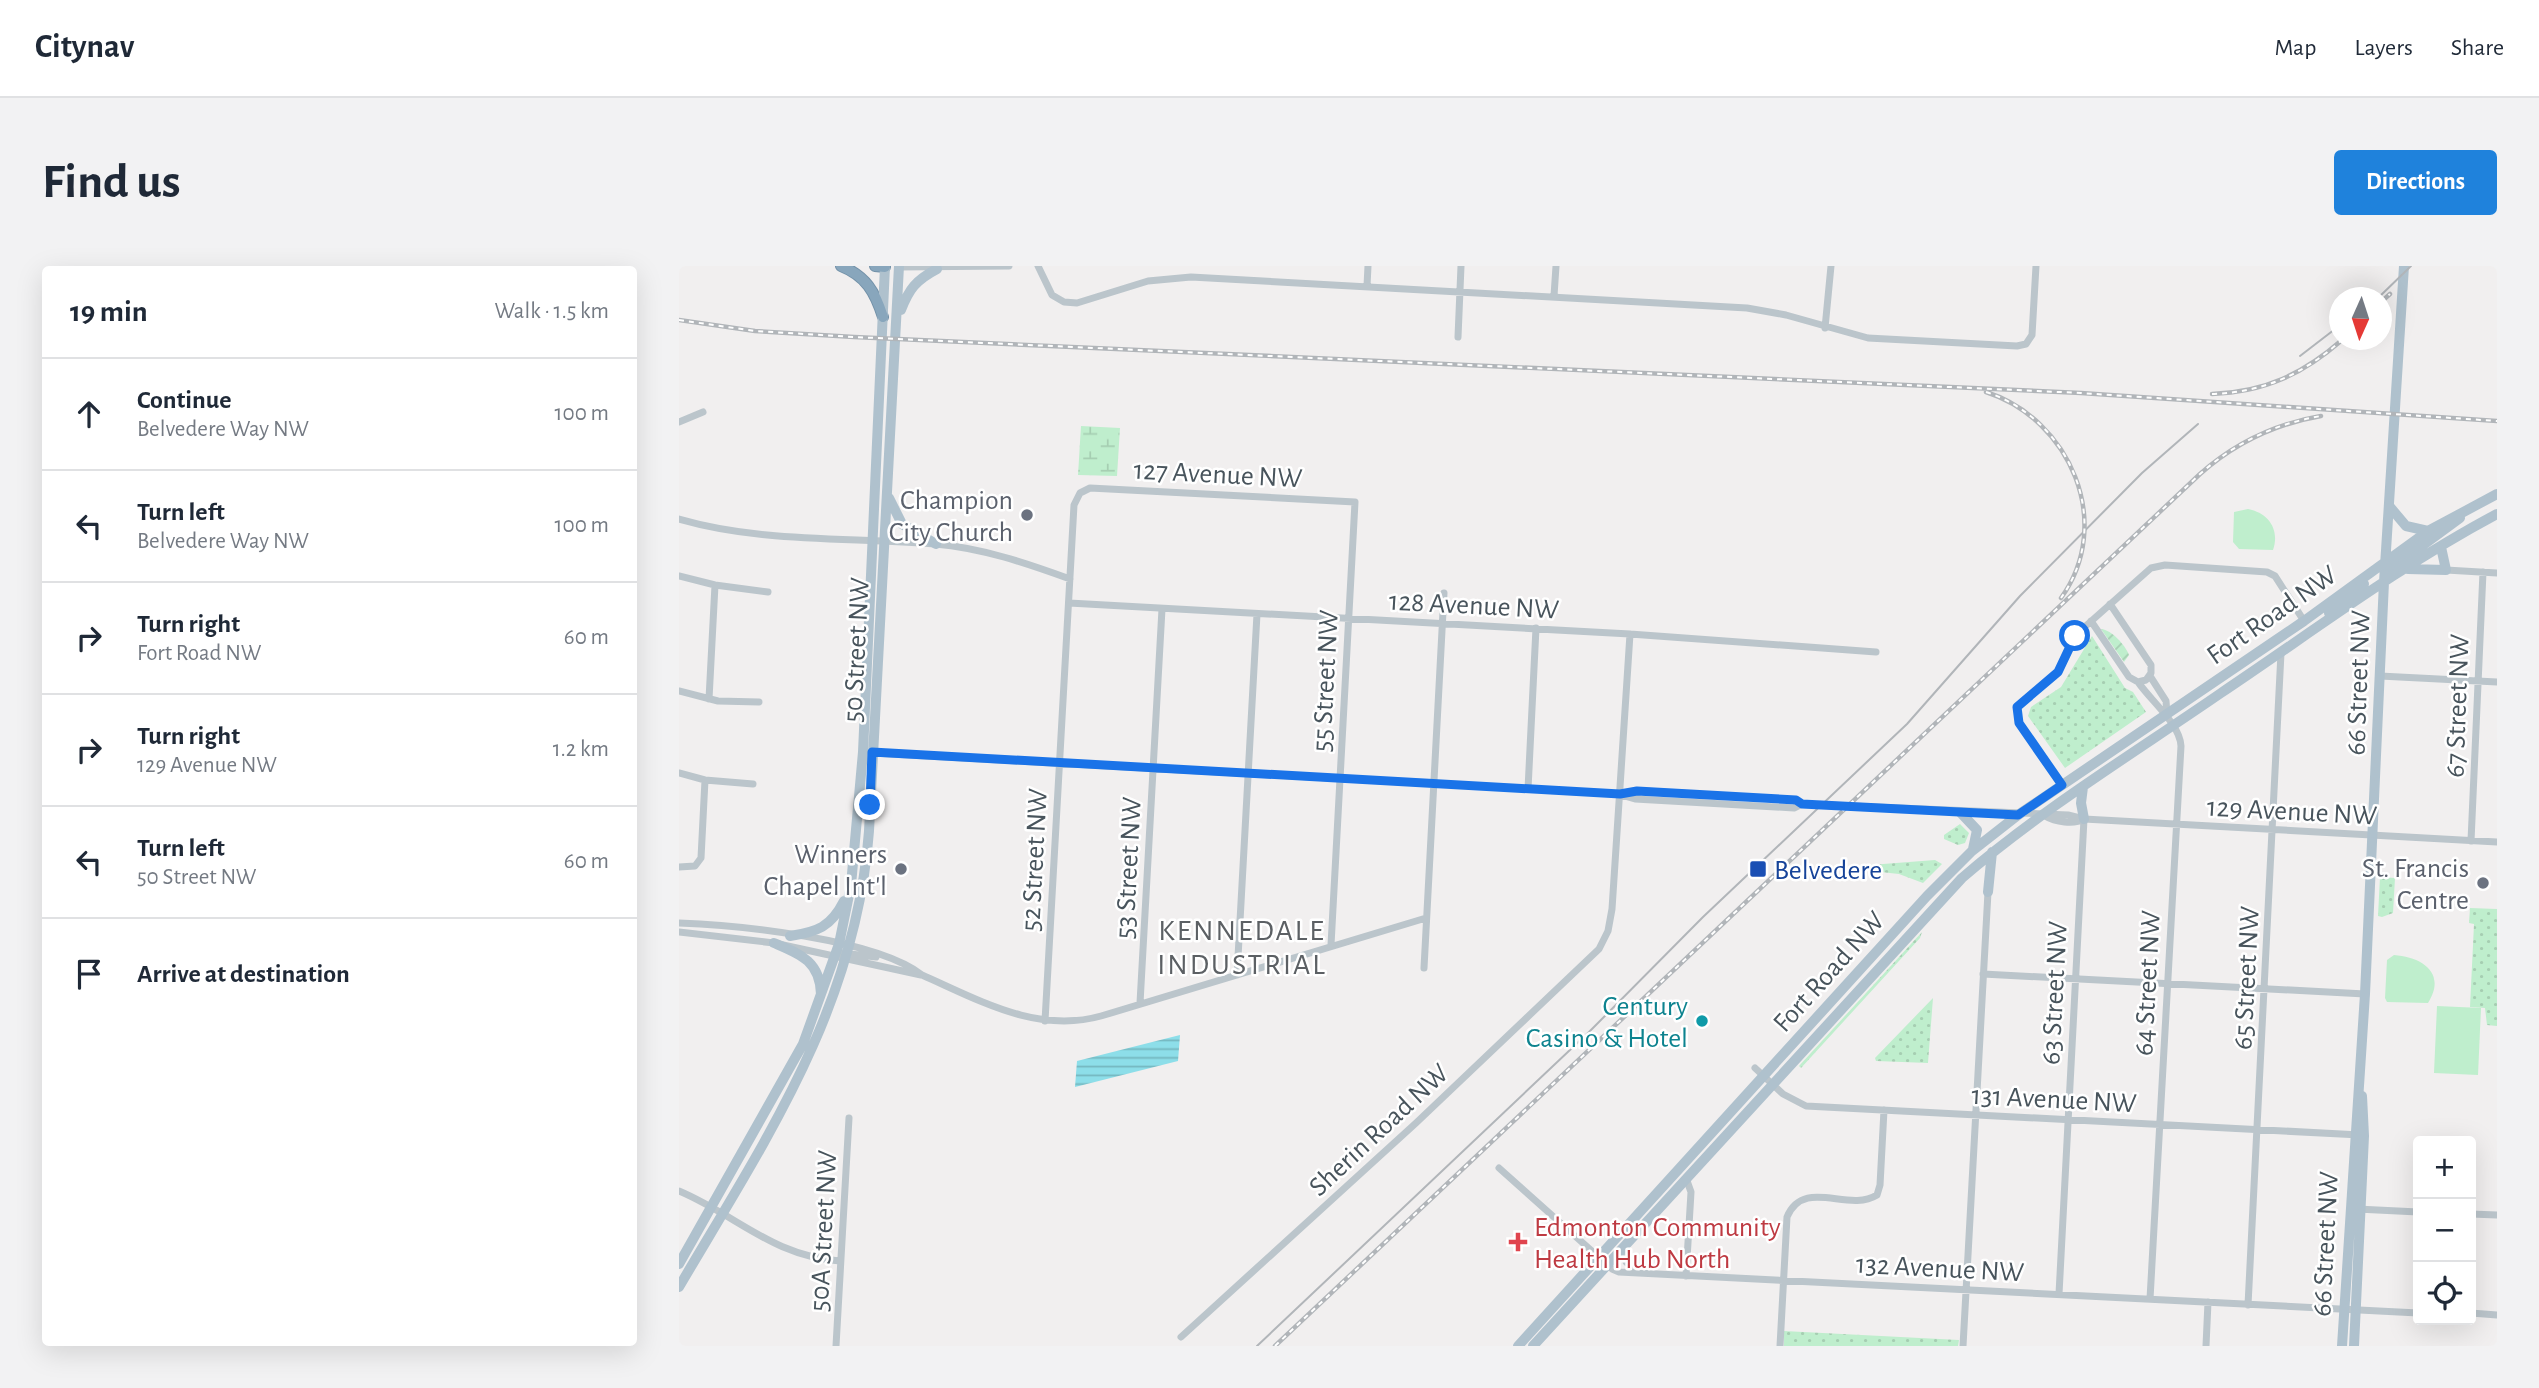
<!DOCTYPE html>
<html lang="en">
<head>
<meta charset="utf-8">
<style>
	:root { --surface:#fff; --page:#f2f2f3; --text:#1f2937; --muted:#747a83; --line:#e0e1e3; --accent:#1f82dc }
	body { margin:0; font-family:"Alegreya Sans",sans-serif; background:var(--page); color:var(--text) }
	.controls { position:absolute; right:21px; bottom:21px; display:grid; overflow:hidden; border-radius:7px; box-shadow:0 7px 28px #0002 }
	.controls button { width:63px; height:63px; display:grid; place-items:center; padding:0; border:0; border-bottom:2px solid var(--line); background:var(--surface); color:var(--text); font:35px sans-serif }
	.compass { position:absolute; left:1650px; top:21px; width:63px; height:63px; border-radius:50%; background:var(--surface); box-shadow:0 7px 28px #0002; rotate:183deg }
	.stop { position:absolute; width:21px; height:21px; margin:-16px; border:5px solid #1a73e8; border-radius:50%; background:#fff }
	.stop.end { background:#1a73e8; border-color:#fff; box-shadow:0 2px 7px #0008 }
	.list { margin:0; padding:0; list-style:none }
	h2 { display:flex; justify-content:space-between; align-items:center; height:91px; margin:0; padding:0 28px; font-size:30px }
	h2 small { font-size:23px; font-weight:400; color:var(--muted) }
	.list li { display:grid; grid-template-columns:46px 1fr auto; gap:21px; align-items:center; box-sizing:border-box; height:112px; padding:0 28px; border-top:2px solid var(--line) }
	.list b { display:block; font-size:26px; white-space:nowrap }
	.list p { margin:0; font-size:23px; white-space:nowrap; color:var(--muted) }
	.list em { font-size:23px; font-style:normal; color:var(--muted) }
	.icon { flex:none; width:38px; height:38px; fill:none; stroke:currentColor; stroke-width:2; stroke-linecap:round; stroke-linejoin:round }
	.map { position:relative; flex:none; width:1818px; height:1080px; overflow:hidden; border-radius:7px }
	header { display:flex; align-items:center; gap:42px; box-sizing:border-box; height:98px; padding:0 35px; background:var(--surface); border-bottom:2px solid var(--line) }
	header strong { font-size:33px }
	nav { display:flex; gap:38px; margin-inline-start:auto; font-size:24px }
	.intro { display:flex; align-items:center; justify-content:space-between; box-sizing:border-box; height:168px; padding:0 42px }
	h1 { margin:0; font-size:49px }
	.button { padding:18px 32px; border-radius:7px; background:var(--accent); color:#fff; font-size:24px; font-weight:700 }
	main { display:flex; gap:42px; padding:0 42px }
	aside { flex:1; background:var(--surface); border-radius:7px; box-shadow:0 7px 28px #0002 }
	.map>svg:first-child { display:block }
</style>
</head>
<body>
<header>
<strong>Citynav</strong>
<nav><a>Map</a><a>Layers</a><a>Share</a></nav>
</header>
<div class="intro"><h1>Find us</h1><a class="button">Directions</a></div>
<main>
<aside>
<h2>19 min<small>Walk · 1.5 km</small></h2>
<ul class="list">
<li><svg class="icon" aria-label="ahead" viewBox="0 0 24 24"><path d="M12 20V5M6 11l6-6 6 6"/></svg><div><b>Continue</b><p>Belvedere Way NW</p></div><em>100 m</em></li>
<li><svg class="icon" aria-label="left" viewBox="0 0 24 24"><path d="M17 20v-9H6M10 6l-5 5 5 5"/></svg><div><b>Turn left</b><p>Belvedere Way NW</p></div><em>100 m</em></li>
<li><svg class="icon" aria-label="right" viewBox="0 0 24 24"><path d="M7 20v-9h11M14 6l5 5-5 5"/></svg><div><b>Turn right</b><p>Fort Road NW</p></div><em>60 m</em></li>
<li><svg class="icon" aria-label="right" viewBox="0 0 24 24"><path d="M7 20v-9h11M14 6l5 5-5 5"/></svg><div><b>Turn right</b><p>129 Avenue NW</p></div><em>1.2 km</em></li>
<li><svg class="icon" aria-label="left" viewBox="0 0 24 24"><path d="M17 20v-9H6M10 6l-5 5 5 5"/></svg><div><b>Turn left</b><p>50 Street NW</p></div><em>60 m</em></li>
<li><svg class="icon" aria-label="arrive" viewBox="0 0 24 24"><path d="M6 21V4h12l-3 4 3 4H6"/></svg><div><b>Arrive at destination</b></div></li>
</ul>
</aside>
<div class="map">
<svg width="1818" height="1080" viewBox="0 0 1818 1080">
	<defs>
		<pattern id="grass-dots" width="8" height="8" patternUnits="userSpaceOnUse" patternTransform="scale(1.75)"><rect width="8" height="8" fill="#bfeecd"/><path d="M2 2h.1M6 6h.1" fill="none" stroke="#a6ceb2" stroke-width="1.8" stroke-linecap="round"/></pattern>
		<pattern id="wetland-marsh" width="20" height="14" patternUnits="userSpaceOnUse" patternTransform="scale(1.75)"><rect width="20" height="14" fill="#bfeecd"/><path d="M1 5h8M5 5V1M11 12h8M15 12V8" fill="none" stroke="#a6ceb2"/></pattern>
		<pattern id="garden-furrows" width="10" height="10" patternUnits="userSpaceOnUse" patternTransform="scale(1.75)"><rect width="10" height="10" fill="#bfeecd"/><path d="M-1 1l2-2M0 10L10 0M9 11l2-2" fill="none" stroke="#a6ceb2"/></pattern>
		<pattern id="water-rules" width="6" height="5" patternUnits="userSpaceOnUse" patternTransform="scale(1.75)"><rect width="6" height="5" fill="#8ddee9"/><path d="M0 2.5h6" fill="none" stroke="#75b7c0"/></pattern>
	</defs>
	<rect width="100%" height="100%" fill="#f1efef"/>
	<path fill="url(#grass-dots)" d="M 1413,370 L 1446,422 L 1454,426 L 1467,446 L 1386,502 L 1349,450 L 1352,441 L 1382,421 Z
		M 1281,558 L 1290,567 L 1286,577 L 1279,579 L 1265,573 L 1265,569 Z
		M 1256,594 L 1263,598 L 1244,617 L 1220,608 L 1192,605 L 1189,602 L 1191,599 Z
		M 1701,611 L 1716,612 L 1714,647 L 1703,651 L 1699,650 Z
		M 1791,642 L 1818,643 L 1818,760 L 1808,759 L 1806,742 L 1791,741 L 1795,658 L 1790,657 Z
		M 1243,666 L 1241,672 L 1122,802 L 1120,800 Z
		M 1254,732 L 1249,797 L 1197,795 L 1196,792 Z
		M 1105,1065 L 1280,1074 L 1279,1080 L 1105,1080 Z"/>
	<path fill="url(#wetland-marsh)" d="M 402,160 L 441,162 L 438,210 L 399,209 Z"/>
	<path fill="url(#garden-furrows)" d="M 1422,363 C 1433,364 1446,379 1450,389 L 1445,396 Z"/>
	<path fill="#bfeecd" d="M 1569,243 C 1590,247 1601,264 1594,284 L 1560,283 L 1554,276 L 1555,246 Z
		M 1715,689 C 1743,691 1768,707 1749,737 L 1708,736 L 1706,732 L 1708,694 Z
		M 1758,740 L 1802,742 L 1799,809 L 1755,807 Z"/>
	<path fill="url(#water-rules)" d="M 501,769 L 499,795 L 396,821 L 398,795 Z"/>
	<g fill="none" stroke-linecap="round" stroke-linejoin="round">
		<g stroke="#7391a8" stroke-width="12">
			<path id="highway" d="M 162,0 C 187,10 196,26 204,51
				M 196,0 L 206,1"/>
		</g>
		<path stroke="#bbc5cb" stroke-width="7" d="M 359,0 L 373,29 L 385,36 L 398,37 L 469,15 L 512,11 L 1068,42 L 1107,49 L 1189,72 L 1338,80 L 1347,78 L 1353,69 L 1357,0
			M 220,1 L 330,0
			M 688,20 L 689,0
			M 875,30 L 877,0
			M 1146,62 L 1152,0
			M 779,71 L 782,0
			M 0,156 L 24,146
			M 0,253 C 83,277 171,271 256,278 C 303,282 347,297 391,313
			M 1767,304 L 1818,307
			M 0,310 L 36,319 L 89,326
			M 390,337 L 951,368 L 1197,386
			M 1412,355 L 1450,411 L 1459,416 L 1467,414 L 1472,407 L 1472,399 L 1431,338
			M 1471,410 L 1487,435 L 1488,448
			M 1701,410 L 1818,416
			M 1459,416 C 1472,435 1501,458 1502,480 L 1471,1033
			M 0,425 L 39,435 L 80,436
			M 30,433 L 36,319
			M 193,487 L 941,528 L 966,525 L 1117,534 L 1123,538 L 1389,549 L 1405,553 L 1818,576
			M 0,507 L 26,514 L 74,518
			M 1383,519 L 1340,457 L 1338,441 L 1379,406 L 1400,366 L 1472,302 L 1486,299 L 1588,306 L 1596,310 L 1625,355
			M 849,523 L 857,362
			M 942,529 L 956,533 L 1115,542 L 1123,538
			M 1366,550 C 1376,556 1395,559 1405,553
			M 1792,575 L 1804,306
			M 0,601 L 16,600 L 22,592 L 26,514
			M 0,657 C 60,659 197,673 243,709 C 300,734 358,768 422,750 L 747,652
			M 0,666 L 95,677 L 242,709
			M 163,687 L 197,691
			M 745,702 L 765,327
			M 1304,708 L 1686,728
			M 558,709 L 578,348
			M 461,737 L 483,343
			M 366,755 L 395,239 L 401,227 L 411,222 L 676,236 L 652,679
			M 1076,802 L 1104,828 L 1127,840 L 1681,869
			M 820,902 L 933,1003 L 940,1006 L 1739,1047
			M 1007,912 L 1012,926 L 1007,1010
			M 0,925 C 59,950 93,990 161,995
			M 1678,943 L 1739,946
			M 1792,948 L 1818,949
			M 947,978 L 947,996 L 958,1005
			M 1380,1028 L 1405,553
			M 1569,1039 L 1602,387
			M 1792,1047 L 1818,1049
			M 502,1071 L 737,857 L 920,683 L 929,665 L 933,643 L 951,368
			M 157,1080 L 170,852
			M 1101,1080 L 1108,951 C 1125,911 1169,947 1198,929 L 1201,919 L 1205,844
			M 1284,1080 L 1309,626
			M 1527,1080 L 1529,1036"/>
		<path stroke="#afc1cd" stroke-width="10" d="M 222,44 C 230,23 237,14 258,3
			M 210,232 L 223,258 L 257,278
			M 1711,241 L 1727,260 L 1749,265
			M 1729,303 L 1767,304 L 1762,281
			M 1707,313 L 1717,299 L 1781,252
			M 1650,347 L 1685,318
			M 1404,521 L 1402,537 L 1405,553
			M 1281,546 L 1298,564 L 1294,583
			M 1309,626 L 1313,586
			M 111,670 C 138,666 152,661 165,635
			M 95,677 C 121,688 141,695 142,728
			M 0,998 L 124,778 L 160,678 L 172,619 L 184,486 L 206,0
			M 0,1021 C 87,873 177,742 190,565 L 220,0
			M 839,1080 L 1248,630 L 1293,585 L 1339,549 L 1625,355 L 1749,265 L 1818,228
			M 854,1080 L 1283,612 C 1363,543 1455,487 1542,427 C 1633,366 1722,299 1818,248
			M 1663,1080 L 1686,728 L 1705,316 L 1725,0
			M 1675,1080 L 1685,870 L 1683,830"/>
		<use href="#highway" stroke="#88a6bc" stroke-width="10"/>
		<path stroke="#b1b5b9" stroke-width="2" d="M 1699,32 L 1732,0
			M 1621,90 L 1660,60
			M 578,1080 L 910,766 L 1024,651 L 1228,458 L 1341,330 L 1463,207 L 1519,158"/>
		<g stroke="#b1b5b9" stroke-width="4.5">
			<path id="rail" d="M 1702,36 L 1711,28
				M 0,54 L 76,65 L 175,71 L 1402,127 L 1818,155
				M 1307,126 C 1391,153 1436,257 1382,332
				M 1533,128 C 1586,126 1624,108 1663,74
				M 596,1080 L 1521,208 C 1556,177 1595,158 1642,150"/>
		</g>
		<use href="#rail" stroke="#fff" stroke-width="2" stroke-dasharray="5" stroke-linecap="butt"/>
	</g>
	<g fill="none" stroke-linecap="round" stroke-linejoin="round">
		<path stroke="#1a73e8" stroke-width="9" d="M 191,539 L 193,486 L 941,528 L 958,525 L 1117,534 L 1123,538 L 1339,549 L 1383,519 L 1340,457 L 1338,441 L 1379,406 L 1396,370"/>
	</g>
	<g fill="#6b7280" stroke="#fff" stroke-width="2.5">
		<circle cx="348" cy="249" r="7"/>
		<circle cx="222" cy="603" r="7"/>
		<circle cx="1804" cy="617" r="7"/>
	</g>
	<rect fill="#1a4fb4" stroke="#fff" stroke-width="2.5" x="1070" y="594" width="18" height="18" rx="3.5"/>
	<circle fill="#0f9aa8" stroke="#fff" stroke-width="2.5" cx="1023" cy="755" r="7"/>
	<path fill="#e0444e" stroke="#fff" stroke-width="2.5" d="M835.5 965.5h7v7h7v7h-7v7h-7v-7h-7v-7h7z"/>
	<g text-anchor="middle" stroke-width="5" stroke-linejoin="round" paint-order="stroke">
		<g font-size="28" fill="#48545c" stroke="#fff">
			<text transform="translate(539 207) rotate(3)" y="10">127 Avenue NW</text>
			<text transform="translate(795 338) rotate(3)" y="10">128 Avenue NW</text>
			<text transform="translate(1592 348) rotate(-35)" y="10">Fort Road NW</text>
			<text transform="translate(176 384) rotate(-87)" y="10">50 Street NW</text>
			<text transform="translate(645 415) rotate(-87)" y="10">55 Street NW</text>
			<text transform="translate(1678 417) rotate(-88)" y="10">66 Street NW</text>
			<text transform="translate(1777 440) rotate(-88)" y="10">67 Street NW</text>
			<text transform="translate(1613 544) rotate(3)" y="10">129 Avenue NW</text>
			<text transform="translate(354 594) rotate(-87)" y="10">52 Street NW</text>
			<text transform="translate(448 602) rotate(-87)" y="10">53 Street NW</text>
			<text transform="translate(1149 705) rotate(-48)" y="10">Fort Road NW</text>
			<text transform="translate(1566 712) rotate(-87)" y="10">65 Street NW</text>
			<text transform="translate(1467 717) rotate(-87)" y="10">64 Street NW</text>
			<text transform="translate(1374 727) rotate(-87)" y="10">63 Street NW</text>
			<text transform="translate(1375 832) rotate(3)" y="10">131 Avenue NW</text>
			<text transform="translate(699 863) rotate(-43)" y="10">Sherin Road NW</text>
			<text transform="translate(143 965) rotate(-87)" y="10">50A Street NW</text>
			<text transform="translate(1645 978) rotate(-87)" y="10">66 Street NW</text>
			<text transform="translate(1261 1001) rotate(3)" y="10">132 Avenue NW</text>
		</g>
		<g font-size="28" fill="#5b616d" stroke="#fff" text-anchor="end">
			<text x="334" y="243">Champion<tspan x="334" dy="32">City Church</tspan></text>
			<text x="208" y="597">Winners<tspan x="208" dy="32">Chapel Int'l</tspan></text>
			<text x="1790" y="611">St. Francis<tspan x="1790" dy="32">Centre</tspan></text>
		</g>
		<g font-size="28" fill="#164399" stroke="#fff" text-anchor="start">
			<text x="1095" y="613">Belvedere</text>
		</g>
		<g font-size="28" fill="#0d838f" stroke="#fff" text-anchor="end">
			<text x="1009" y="749">Century<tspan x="1009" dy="32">Casino &amp; Hotel</tspan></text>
		</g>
		<g font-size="28" fill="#be3a42" stroke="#fff" text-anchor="start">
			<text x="855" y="970">Edmonton Community<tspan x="855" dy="32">Health Hub North</tspan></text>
		</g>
		<g font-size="30" letter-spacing="2" fill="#5c6064" stroke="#fff">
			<text x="563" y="674">KENNEDALE<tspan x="563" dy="34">INDUSTRIAL</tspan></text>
		</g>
	</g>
</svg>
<div class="controls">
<button>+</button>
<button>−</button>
<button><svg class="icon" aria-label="locate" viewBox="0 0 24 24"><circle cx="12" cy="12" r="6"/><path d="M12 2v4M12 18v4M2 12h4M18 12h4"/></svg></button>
</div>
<svg class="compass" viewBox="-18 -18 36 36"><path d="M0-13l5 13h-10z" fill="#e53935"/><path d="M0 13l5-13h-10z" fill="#747a83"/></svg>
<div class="stop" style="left:1396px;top:370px"></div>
<div class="stop end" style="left:191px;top:539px"></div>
</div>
</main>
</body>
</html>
